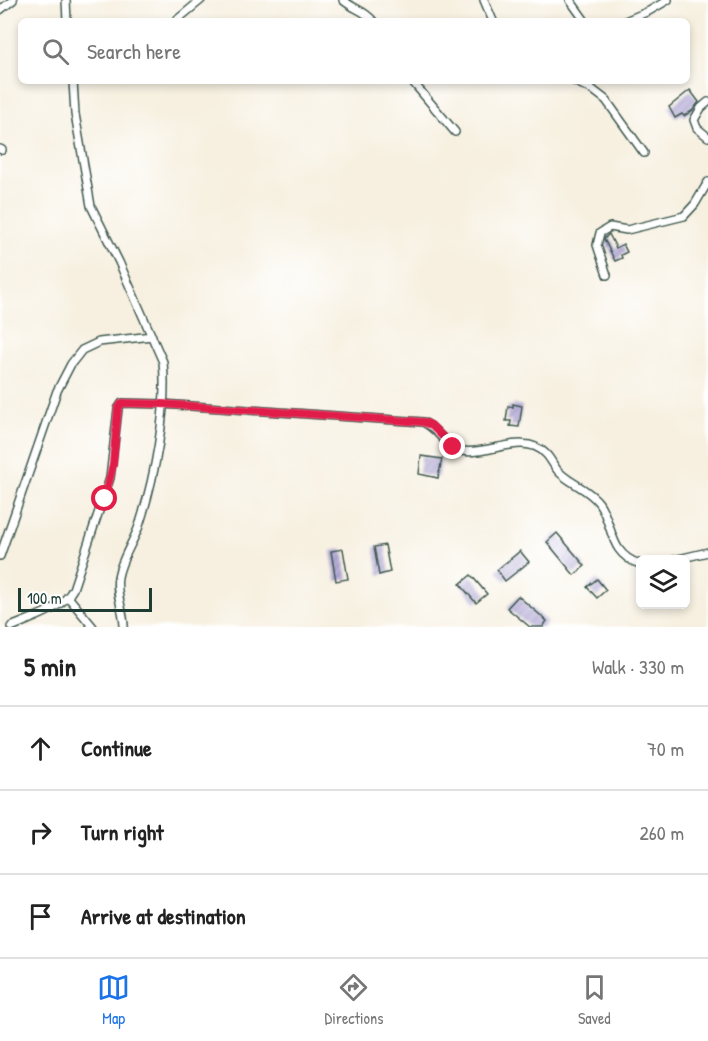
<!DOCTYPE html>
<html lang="en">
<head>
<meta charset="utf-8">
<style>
	:root { --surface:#fff; --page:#f2f2f2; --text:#222; --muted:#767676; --line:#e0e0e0; --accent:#1a73e8 }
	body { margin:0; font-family:"Patrick Hand",sans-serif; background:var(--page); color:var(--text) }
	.controls { position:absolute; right:18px; bottom:18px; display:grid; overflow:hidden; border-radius:9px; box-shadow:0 3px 9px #0003 }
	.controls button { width:54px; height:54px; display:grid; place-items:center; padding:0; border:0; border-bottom:2px solid var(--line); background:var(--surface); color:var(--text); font:30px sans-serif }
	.scale { position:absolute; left:18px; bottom:15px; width:134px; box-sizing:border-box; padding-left:6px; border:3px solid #1f3d34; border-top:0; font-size:16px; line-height:21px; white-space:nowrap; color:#1f3d34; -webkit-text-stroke:4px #fff; paint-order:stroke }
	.stop { position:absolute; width:18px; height:18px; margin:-14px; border:4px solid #e11d48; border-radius:50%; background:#fff }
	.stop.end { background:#e11d48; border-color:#fff; box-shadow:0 2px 6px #0008 }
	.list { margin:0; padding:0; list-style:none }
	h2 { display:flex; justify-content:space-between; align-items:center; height:78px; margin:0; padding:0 24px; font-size:26px }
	h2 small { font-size:20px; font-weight:400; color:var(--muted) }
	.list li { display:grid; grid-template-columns:39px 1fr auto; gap:18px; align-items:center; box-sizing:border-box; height:84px; padding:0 24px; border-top:2px solid var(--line) }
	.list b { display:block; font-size:22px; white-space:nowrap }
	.list em { font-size:20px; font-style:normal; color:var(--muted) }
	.icon { flex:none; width:33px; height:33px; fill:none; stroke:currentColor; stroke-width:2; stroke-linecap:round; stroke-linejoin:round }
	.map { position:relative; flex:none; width:708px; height:627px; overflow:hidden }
	.search { position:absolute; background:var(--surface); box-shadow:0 3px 9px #0003; left:18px; right:18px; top:18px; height:66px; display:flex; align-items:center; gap:15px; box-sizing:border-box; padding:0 21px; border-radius:9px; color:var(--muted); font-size:22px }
	.sheet { height:330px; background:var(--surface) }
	nav { display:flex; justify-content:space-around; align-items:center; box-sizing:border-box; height:84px; border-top:2px solid var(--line); background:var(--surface); font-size:16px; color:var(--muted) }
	nav a { display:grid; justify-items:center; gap:3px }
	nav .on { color:var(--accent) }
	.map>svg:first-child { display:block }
</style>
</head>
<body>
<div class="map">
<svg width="708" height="627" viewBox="0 0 708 627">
	<defs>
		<pattern id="building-hatch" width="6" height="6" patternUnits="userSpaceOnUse" patternTransform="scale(1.5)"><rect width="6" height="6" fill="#ada3d4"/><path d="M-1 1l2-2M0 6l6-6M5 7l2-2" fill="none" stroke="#8c86ad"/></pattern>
	</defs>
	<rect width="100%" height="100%" fill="#fff"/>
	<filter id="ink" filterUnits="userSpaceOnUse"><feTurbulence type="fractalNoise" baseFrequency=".0167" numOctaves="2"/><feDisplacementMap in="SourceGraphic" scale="12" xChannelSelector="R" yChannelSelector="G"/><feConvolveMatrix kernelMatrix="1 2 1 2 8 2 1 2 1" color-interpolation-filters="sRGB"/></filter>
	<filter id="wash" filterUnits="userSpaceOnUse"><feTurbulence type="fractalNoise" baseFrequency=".008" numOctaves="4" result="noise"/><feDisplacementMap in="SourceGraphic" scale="24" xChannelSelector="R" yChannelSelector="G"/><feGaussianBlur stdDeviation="1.35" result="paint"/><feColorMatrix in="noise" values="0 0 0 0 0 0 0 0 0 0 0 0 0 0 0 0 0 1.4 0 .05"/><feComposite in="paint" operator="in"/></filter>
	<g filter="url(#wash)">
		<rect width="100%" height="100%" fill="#f7f0e0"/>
		<g id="blocks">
			<path fill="url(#building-hatch)" d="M 690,90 L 699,102 L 693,110 L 684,116 L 682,114 L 675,118 L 669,107 Z
				M 609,234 L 616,248 L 623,244 L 627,252 L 621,255 L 622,258 L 615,261 L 604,239 Z
				M 513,404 L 522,406 L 519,427 L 510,426 L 511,421 L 506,421 L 508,406 L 513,407 Z
				M 421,456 L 442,459 L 438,478 L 419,474 Z
				M 557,533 L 585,566 L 574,575 L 547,542 Z
				M 385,545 L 390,572 L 379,575 L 374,547 Z
				M 343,549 L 348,579 L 336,581 L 331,551 Z
				M 520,551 L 529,562 L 505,581 L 497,570 Z
				M 471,575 L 487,594 L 476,603 L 460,584 Z
				M 597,579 L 606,590 L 597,598 L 587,587 Z
				M 518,596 L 547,621 L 543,627 L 530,627 L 507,608 Z"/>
		</g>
	</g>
	<g filter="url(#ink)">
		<use href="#blocks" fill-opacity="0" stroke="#3f584e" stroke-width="1.5"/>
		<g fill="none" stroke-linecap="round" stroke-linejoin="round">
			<g stroke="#3f584e" stroke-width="10">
				<path id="street" d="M 66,0 L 67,21
					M 343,0 C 353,9 365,10 373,21
					M 484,0 L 493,21
					M 570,0 L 585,21
					M 0,10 L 13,0
					M 178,19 L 201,0
					M 625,21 L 649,11 L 668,0
					M 73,81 L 75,114 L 91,206 L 119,262 L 163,362 C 168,410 154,480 139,526 C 133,543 121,559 118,577 C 115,594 124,610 124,627
					M 412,81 L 455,132
					M 574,81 L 593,90 L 606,100 L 644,153
					M 708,102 L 701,108 L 694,120 L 697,128 L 708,137
					M 0,149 L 2,150
					M 607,275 L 597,245 L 600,233 L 610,227 L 627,230 L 684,216 L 695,204 L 708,182
					M 0,556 L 57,391 L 71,364 L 82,350 L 99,342 L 152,336
					M 674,560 L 708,552
					M 69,598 L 93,627
					M 11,627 C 31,618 62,610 73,589 L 110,478 L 118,409 L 122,403 L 162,404 L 423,422 C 438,428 445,448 462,451 C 487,456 524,431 546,454 C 551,459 554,467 559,472 C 571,484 589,489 599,503 C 614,525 608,554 640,564"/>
			</g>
			<use href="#street" stroke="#fff" stroke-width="7"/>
		</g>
	</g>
	<g fill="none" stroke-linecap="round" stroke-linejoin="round" filter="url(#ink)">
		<path stroke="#e11d48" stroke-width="8" d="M 105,499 L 113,464 L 118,409 L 122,403 L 162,404 L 423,422 L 431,425 L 453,447"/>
	</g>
</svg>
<div class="controls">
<button><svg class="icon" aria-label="layers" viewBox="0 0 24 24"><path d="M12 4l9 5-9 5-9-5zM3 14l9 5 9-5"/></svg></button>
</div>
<div class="scale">100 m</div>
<div class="stop" style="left:105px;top:499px"></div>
<div class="stop end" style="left:453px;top:447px"></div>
<div class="search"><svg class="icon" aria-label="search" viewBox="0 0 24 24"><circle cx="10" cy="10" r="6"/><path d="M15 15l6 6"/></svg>Search here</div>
</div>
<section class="sheet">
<h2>5 min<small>Walk · 330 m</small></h2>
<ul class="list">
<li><svg class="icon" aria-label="ahead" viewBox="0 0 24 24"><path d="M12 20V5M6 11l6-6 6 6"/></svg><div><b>Continue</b></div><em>70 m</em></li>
<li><svg class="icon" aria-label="right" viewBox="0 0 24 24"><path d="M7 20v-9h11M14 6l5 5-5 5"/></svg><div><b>Turn right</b></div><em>260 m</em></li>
<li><svg class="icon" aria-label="arrive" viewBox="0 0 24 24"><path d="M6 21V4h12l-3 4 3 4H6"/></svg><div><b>Arrive at destination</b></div></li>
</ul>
</section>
<nav>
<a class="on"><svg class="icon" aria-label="map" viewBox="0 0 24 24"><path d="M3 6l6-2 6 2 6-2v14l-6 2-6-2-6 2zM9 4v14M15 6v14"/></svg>Map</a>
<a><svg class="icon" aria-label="directions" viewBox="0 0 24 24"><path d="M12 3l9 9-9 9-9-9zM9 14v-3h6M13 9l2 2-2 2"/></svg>Directions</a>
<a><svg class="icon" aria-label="saved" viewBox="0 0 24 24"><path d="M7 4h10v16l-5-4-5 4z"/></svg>Saved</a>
</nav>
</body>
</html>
